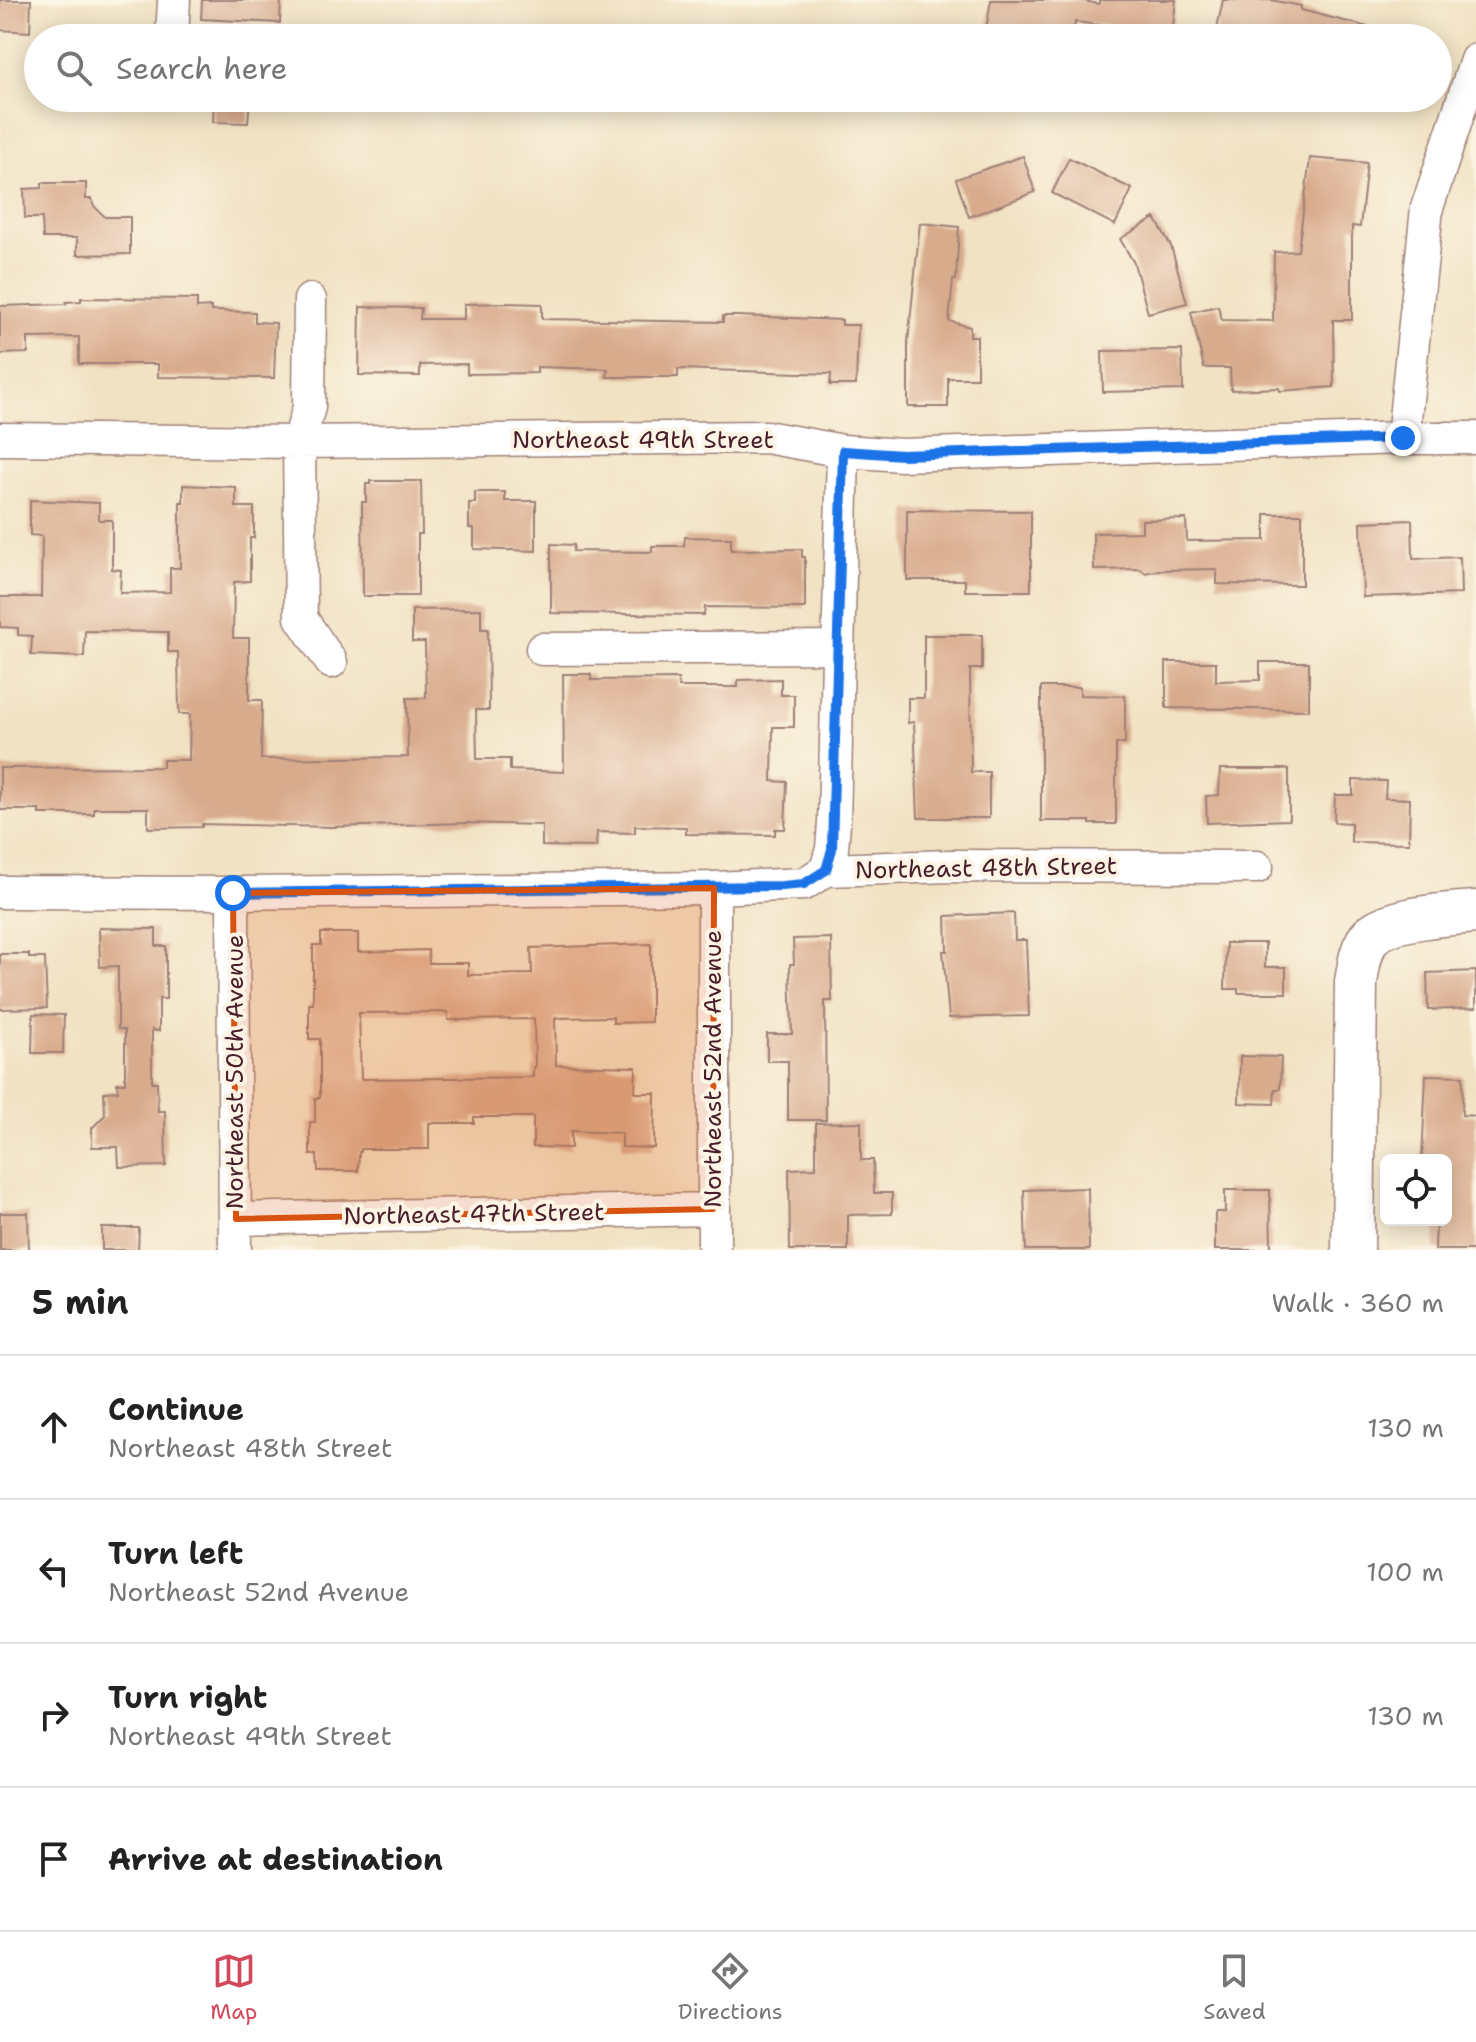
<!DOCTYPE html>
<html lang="en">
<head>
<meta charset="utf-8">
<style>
	:root { --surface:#fff; --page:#f2f2f2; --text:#222; --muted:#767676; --line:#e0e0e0; --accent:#d1495b }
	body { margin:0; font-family:"Shantell Sans",sans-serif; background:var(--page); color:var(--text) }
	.controls { position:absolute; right:24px; bottom:24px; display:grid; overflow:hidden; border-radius:12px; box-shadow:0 4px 20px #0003 }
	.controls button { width:72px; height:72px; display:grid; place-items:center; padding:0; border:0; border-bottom:2px solid var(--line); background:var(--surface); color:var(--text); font:40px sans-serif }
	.stop { position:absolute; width:24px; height:24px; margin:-18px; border:6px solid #1a73e8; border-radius:50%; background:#fff }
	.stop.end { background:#1a73e8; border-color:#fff; box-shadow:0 2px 8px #0008 }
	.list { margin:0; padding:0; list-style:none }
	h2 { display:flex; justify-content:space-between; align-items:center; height:104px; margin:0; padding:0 32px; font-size:34px }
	h2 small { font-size:26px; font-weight:400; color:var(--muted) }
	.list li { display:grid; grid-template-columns:52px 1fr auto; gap:24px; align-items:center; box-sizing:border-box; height:144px; padding:0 32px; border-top:2px solid var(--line) }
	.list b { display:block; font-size:30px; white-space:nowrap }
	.list p { margin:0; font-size:26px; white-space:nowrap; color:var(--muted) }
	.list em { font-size:26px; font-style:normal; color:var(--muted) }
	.icon { flex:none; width:44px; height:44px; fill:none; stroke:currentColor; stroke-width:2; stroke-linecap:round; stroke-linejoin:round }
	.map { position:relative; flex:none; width:1476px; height:1250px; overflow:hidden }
	.search { position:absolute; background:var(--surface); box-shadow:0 4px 20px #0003; left:24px; right:24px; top:24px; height:88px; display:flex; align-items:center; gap:20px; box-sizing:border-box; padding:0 28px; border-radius:44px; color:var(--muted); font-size:30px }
	.sheet { height:680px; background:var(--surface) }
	nav { display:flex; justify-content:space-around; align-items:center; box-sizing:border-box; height:112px; border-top:2px solid var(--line); background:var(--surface); font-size:22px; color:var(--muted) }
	nav a { display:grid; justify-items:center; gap:4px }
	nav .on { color:var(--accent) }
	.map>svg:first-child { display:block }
</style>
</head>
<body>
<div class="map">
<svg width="1476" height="1250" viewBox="0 0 1476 1250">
	<rect width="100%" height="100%" fill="#fcf5e5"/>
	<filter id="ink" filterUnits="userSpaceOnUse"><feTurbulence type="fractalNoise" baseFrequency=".0125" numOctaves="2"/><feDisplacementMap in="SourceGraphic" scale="16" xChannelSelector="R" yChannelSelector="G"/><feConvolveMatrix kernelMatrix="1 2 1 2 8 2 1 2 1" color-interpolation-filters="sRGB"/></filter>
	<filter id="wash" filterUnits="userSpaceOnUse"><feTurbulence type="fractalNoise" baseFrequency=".006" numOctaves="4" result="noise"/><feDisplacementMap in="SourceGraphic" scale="32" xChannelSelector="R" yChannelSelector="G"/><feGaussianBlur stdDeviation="1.8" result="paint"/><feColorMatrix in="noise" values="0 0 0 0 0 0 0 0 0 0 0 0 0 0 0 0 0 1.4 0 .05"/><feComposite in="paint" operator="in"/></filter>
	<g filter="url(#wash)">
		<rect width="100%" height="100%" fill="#f1e2c3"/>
		<g id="blocks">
			<path fill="#d9ab8d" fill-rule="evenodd" d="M 0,0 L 31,0 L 30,32 L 0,30 Z
				M 202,0 L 281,0 L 280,23 L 201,19 Z
				M 991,0 L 1079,0 L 1099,4 L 1099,0 L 1176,0 L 1172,35 L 1164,34 L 1163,38 L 1122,34 L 1122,32 L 1116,31 L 1117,27 L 1075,22 L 1073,38 L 1002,38 L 985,35 Z
				M 1223,0 L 1271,0 L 1301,6 L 1301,10 L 1380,30 L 1379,38 L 1215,38 Z
				M 214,98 L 250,98 L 248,123 L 213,122 Z
				M 1023,156 L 1035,192 L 969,217 L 956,179 Z
				M 1069,158 L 1132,189 L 1115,225 L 1052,193 Z
				M 1310,158 L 1367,163 L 1360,227 L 1352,226 L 1352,320 L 1333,320 L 1334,387 L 1280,391 L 1279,388 L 1231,390 L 1230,368 L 1204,368 L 1191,312 L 1218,306 L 1222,320 L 1273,321 L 1274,252 L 1298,251 Z
				M 42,183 L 86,183 L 86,199 L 92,199 L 93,205 L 105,217 L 130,217 L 130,254 L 77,255 L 77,238 L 43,238 L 42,218 L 25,218 L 24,189 L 42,188 Z
				M 1155,218 L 1171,246 L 1187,303 L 1148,313 L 1134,263 L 1120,239 Z
				M 920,223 L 959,227 L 956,280 L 953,280 L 949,321 L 970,327 L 970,336 L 977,336 L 977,378 L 948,378 L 948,407 L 908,407 L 908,342 Z
				M 81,298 L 197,299 L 197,308 L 211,307 L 211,311 L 255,312 L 255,322 L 276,323 L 274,378 L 158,377 L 158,364 L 79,364 L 79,337 L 28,338 L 28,353 L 0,354 L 0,306 L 66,304 L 66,302 L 81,301 Z
				M 503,303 L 542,304 L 542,319 L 723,322 L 723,316 L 737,316 L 842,320 L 842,325 L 858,325 L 856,385 L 830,385 L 831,374 L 678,369 L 678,377 L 607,377 L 608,369 L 537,367 L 537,373 L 467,374 L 467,364 L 420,365 L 420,376 L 359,375 L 360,307 L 421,308 L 420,319 L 464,319 L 464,304 Z
				M 1182,350 L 1183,390 L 1103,392 L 1102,351 Z
				M 370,481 L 421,481 L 422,534 L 418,534 L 418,596 L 363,596 L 362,502 L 366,502 L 366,484 L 370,484 Z
				M 183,485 L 236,487 L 236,507 L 254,507 L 254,538 L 250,538 L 250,581 L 234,582 L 233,638 L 249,638 L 249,700 L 262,700 L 261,759 L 408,757 L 407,698 L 426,698 L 425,642 L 412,642 L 412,610 L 481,609 L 481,629 L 488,629 L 489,710 L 476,710 L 477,759 L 510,759 L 510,770 L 564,772 L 563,674 L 591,674 L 591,680 L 678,679 L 679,687 L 738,687 L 738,680 L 781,679 L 781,695 L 794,695 L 794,727 L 773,727 L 772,781 L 787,782 L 785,829 L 775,829 L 775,835 L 686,834 L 686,827 L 635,826 L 635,833 L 597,832 L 596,847 L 542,846 L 542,825 L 465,823 L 332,827 L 202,824 L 202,827 L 148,828 L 148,808 L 94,808 L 94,814 L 39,814 L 39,810 L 0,810 L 0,768 L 163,767 L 163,760 L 189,760 L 190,714 L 179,714 L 178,652 L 168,652 L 168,632 L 85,631 L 84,657 L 31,655 L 32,636 L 18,635 L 18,628 L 0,627 L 0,597 L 41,597 L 42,536 L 30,535 L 30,500 L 99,503 L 99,520 L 112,520 L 112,569 L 121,570 L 120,593 L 170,592 L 170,568 L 180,568 L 180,502 L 183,502 Z
				M 475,492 L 505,492 L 505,501 L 536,501 L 536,551 L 474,549 L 474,529 L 469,528 L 469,503 L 475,503 Z
				M 907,510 L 1031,511 L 1031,591 L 965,591 L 965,580 L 907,580 Z
				M 1265,514 L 1302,514 L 1302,585 L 1217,584 L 1217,569 L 1159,570 L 1145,573 L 1140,569 L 1094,570 L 1093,533 L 1142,532 L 1142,520 L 1186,519 L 1187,541 L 1265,540 Z
				M 1412,520 L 1413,559 L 1460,557 L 1461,594 L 1363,597 L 1361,522 Z
				M 685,537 L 731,538 L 731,550 L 802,549 L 802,557 L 805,557 L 805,608 L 705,607 L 704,615 L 551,613 L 551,544 L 574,545 L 573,551 L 652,552 L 652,546 L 684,546 Z
				M 924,635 L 982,635 L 982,669 L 970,669 L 971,772 L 989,772 L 989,818 L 918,818 L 914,722 L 908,723 L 908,698 L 924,698 Z
				M 1166,662 L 1216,662 L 1216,681 L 1260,680 L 1260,662 L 1309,662 L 1309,710 L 1166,708 Z
				M 1041,687 L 1080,687 L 1080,695 L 1125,696 L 1125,744 L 1116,744 L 1116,824 L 1090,824 L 1090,821 L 1041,821 Z
				M 1220,769 L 1289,769 L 1289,820 L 1207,823 L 1206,796 L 1219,795 Z
				M 1353,780 L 1386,781 L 1385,798 L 1410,799 L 1409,843 L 1351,842 L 1351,823 L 1334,822 L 1335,795 L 1353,795 Z
				M 1014,913 L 1015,940 L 1026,940 L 1029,1016 L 949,1018 L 943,951 L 947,951 L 946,916 Z
				M 99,928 L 156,929 L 156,946 L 166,946 L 166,999 L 159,999 L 159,1031 L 152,1030 L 152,1082 L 157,1082 L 158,1111 L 165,1111 L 166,1166 L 119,1167 L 118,1147 L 92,1147 L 92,1128 L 105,1115 L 104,1092 L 118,1091 L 117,1083 L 125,1083 L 125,1030 L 118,1029 L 118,966 L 100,967 Z
				M 321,933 L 358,933 L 358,952 L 428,950 L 429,963 L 468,963 L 468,975 L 532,974 L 531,948 L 651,944 L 651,1022 L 613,1023 L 613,1017 L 555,1018 L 556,1065 L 636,1067 L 635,1093 L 655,1093 L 654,1148 L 622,1147 L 622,1133 L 571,1131 L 571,1148 L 533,1147 L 533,1117 L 474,1117 L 474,1123 L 429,1123 L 429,1149 L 361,1149 L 361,1152 L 359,1152 L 358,1171 L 318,1171 L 317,1155 L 310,1155 L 310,1122 L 315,1122 L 315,1098 L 320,1098 L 320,1039 L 309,1039 L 309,1004 L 313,1004 L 313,945 L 321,945 ZM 448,1012 L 448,1020 L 534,1019 L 535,1067 L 533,1067 L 533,1077 L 361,1079 L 359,1013 Z
				M 831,938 L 832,1001 L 825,1001 L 826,1120 L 788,1120 L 788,1061 L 767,1061 L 767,1034 L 792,1034 L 790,964 L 794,964 L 793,939 Z
				M 1226,943 L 1265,943 L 1265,967 L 1286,967 L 1286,993 L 1238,993 L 1238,989 L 1225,989 Z
				M 0,954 L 29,954 L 29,958 L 45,958 L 47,1008 L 0,1009 Z
				M 1476,971 L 1476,1008 L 1428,1010 L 1427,973 Z
				M 33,1014 L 64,1015 L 63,1053 L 32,1053 Z
				M 1240,1056 L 1281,1057 L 1280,1089 L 1275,1089 L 1274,1104 L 1239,1103 Z
				M 1426,1075 L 1463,1076 L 1462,1115 L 1476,1116 L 1476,1250 L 1435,1250 L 1436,1220 L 1446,1220 L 1446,1160 L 1422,1160 Z
				M 861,1122 L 861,1160 L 873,1160 L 874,1193 L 892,1193 L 892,1214 L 848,1215 L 848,1250 L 790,1250 L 789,1169 L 816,1168 L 816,1123 Z
				M 1088,1188 L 1089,1250 L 1026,1250 L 1024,1190 Z
				M 1225,1190 L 1270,1190 L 1271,1250 L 1215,1250 L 1215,1215 L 1216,1212 L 1225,1212 Z
				M 0,1213 L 28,1213 L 29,1250 L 0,1250 Z
				M 102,1228 L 139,1228 L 138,1250 L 102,1250 Z"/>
		</g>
	</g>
	<g filter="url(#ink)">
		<use href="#blocks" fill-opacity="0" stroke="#9e8077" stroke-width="2"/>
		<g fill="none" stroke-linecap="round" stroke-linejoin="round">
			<g stroke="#9e8077" stroke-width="35">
				<path id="minor" d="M 172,38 L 174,0
					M 310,300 L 309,407 L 299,442 L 301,618 L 331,662
					M 1403,438 L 1427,208 L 1476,60
					M 0,439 L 299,442 L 766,437 L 843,451 L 902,455 L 1403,438 L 1476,438
					M 542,649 L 838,647
					M 826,870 L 832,849 L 834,823 L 843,451
					M 714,888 L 714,1250
					M 0,892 L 233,893 L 714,888 L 804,884 L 826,870 L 951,866 L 1257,867
					M 233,893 L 235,1250
					M 236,1219 L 713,1209"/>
			</g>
			<g stroke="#9e8077" stroke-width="45">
				<path id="tertiary" d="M 1353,1250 L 1356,982 C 1359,966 1360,947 1372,935 C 1391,917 1451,914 1476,912"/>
			</g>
			<use href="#minor" stroke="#fff" stroke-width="32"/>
			<use href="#tertiary" stroke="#fff" stroke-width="42"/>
		</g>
	</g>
	<g fill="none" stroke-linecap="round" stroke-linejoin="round" filter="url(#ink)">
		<path stroke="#1a73e8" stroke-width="10" d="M 233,893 L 782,886 L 804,884 L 826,870 L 832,849 L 843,451 L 902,455 L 1403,438"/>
	</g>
	<path fill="#d8530f" fill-opacity="0.2" stroke="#d8530f" stroke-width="6" stroke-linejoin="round" d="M 714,888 L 713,1209 L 236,1219 L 233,893 Z"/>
	<g text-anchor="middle" stroke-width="8" stroke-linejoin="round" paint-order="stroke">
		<g font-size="24" fill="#4a1f2b" stroke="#fcf5e5">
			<text x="643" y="448">Northeast 49th Street</text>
			<text transform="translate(986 868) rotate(-1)" y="8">Northeast 48th Street</text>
			<text transform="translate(713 1069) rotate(-90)" y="8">Northeast 52nd Avenue</text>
			<text transform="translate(235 1072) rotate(-90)" y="8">Northeast 50th Avenue</text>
			<text transform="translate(474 1214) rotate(-1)" y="8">Northeast 47th Street</text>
		</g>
	</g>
</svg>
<div class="controls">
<button><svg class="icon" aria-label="locate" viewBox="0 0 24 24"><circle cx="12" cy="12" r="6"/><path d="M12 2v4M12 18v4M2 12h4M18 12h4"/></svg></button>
</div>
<div class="stop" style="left:233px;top:893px"></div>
<div class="stop end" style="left:1403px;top:438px"></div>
<div class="search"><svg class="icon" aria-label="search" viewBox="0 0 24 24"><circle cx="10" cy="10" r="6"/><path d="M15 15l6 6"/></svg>Search here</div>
</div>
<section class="sheet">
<h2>5 min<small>Walk · 360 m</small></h2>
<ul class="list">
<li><svg class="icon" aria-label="ahead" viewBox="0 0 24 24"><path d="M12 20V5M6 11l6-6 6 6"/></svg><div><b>Continue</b><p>Northeast 48th Street</p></div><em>130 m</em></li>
<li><svg class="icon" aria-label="left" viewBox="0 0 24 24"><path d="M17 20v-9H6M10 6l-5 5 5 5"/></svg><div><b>Turn left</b><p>Northeast 52nd Avenue</p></div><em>100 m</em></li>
<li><svg class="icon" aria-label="right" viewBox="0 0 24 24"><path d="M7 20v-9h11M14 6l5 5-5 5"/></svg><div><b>Turn right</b><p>Northeast 49th Street</p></div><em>130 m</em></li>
<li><svg class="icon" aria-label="arrive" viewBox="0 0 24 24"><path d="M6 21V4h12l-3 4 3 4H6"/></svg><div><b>Arrive at destination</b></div></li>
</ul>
</section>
<nav>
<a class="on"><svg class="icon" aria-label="map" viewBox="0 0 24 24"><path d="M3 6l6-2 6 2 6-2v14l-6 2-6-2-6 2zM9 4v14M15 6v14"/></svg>Map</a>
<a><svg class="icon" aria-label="directions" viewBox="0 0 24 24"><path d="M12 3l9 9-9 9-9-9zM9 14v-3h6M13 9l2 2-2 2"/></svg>Directions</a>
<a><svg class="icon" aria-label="saved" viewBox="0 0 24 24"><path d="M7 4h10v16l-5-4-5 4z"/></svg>Saved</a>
</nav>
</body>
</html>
